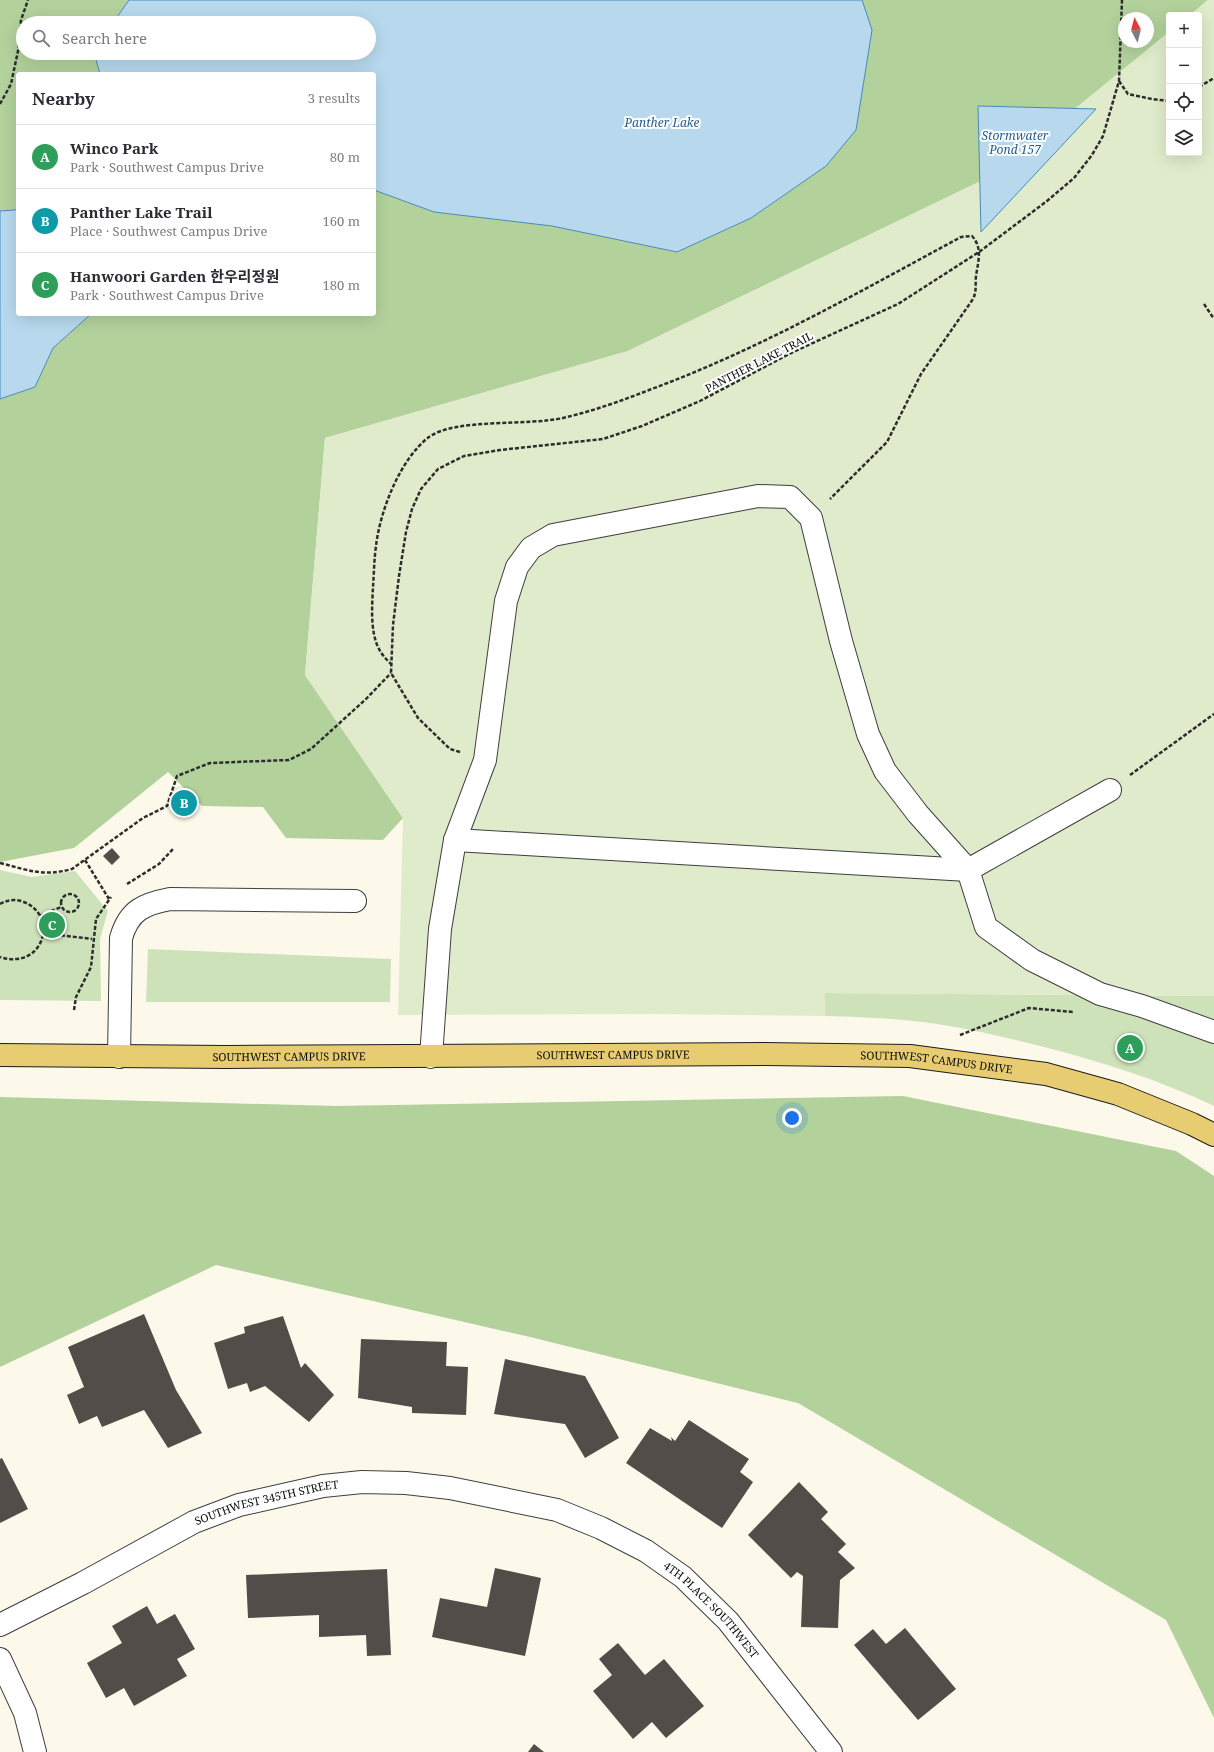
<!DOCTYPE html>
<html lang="en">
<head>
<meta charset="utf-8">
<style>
	:root { --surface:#fff; --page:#f7f7f7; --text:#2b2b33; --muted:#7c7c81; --line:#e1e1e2; --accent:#d93025 }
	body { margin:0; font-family:"Noto Serif","Noto Sans KR",serif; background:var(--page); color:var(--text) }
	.controls { position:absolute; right:12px; top:12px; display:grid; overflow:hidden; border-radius:4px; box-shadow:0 4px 16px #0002 }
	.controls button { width:36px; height:36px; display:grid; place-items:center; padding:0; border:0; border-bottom:1px solid var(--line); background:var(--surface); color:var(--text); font:20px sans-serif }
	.compass { position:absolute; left:1118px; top:12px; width:36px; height:36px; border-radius:50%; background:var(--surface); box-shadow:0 4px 16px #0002; rotate:353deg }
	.you { position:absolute; left:792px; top:1118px; width:14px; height:14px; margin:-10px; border:3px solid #fff; border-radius:50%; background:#1a73e8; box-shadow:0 0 0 6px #1a73e833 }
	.badge { display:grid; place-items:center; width:26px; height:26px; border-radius:50%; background:var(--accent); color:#fff; font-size:13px; font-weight:700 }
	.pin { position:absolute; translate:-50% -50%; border:2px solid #fff; box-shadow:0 1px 4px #0006 }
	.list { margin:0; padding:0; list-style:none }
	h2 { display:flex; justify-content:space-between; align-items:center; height:52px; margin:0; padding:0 16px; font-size:17px }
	h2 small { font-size:13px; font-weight:400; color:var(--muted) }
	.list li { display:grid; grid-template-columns:26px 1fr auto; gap:12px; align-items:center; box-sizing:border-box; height:64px; padding:0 16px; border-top:1px solid var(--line) }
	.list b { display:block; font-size:15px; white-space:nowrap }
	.list p { margin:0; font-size:13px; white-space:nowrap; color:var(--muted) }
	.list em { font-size:13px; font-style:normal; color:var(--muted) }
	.icon { flex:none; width:22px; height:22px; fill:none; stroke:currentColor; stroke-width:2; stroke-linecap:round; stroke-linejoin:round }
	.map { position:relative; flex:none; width:1214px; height:1752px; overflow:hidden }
	.search { position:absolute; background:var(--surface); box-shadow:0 4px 16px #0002; left:16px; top:16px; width:360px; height:44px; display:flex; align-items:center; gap:10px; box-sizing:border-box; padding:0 14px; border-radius:22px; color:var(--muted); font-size:15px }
	.panel { position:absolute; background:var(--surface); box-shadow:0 4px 16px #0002; left:16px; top:72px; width:360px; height:244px; border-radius:4px }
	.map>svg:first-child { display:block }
</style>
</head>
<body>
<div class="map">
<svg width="1214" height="1752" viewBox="0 0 1214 1752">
	<rect width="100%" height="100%" fill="#fcf9eb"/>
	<path fill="#cee2ba" d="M 0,870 L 32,877 L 75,871 L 108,911 L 100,939 L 101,1001 L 0,1000 Z
		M 148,949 L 391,959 L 390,1002 L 146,1002 Z
		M 825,993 L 1214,996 L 1214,1106 C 1159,1080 1103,1062 1044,1047 C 1004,1037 963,1027 922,1022 C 890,1018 858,1017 825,1016 Z"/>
	<path fill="#b2d19b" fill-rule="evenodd" d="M 0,0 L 129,0 L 113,23 L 23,23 L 23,53 L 94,53 L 100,74 L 18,74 L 18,208 L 15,210 L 0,211 Z
		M 862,0 L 1208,0 L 1190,15 L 1169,15 L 1169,32 L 1049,130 L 983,180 L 628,351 L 325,438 L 305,675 L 403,818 L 383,840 L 286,838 L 263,807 L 202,806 L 168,772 L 74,848 L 0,862 L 0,399 L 35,387 L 53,348 L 91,314 L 374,314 L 374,190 L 434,212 L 552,226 L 677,252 L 751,218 L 826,166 L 872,30 ZM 1124,18 L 1148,18 L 1148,42 L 1124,42 Z
		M 903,1096 L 1176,1151 L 1214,1176 L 1214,1718 L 1166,1620 L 798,1403 L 530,1337 L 216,1265 L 0,1367 L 0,1097 L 335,1106 Z"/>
	<path fill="#dfebca" d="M 1208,0 L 1214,0 L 1214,996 L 825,993 L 825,1016 L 654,1014 L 398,1015 L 403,818 L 305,675 L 325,438 L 628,351 L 983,180 L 1049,130 L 1169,32 L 1169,153 L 1199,153 L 1199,15 L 1190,15 Z"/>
	<path fill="#b7d8ed" stroke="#478bbb" d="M 129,0 L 862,0 L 872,30 L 856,130 L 826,166 L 751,218 L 677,252 L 552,226 L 434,212 L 374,190 L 374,74 L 100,74 L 94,53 L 369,53 L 369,23 L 113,23 Z
		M 978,106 L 1096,109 L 981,232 Z
		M 18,208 L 18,314 L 91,314 L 53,348 L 35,387 L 0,399 L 0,211 L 15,210 Z"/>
	<path fill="#524d49" d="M 112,848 L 120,857 L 112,865 L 103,856 Z
		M 144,1314 L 176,1390 L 202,1433 L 168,1448 L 144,1410 L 102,1427 L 97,1416 L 79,1424 L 67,1395 L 84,1387 L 68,1347 Z
		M 283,1316 L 301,1368 L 305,1363 L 334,1395 L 309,1422 L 265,1386 L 250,1392 L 247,1383 L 228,1389 L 214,1343 L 245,1333 L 244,1327 Z
		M 361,1339 L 447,1342 L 446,1366 L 468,1367 L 466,1415 L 412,1413 L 412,1407 L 358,1398 Z
		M 505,1359 L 585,1376 L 619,1438 L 585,1458 L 565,1424 L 494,1414 Z
		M 689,1420 L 749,1459 L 740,1472 L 753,1482 L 722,1528 L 626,1463 L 650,1428 L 672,1441 L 671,1437 L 675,1441 Z
		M 2,1458 L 28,1509 L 0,1523 L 0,1459 Z
		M 799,1482 L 828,1512 L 821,1519 L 846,1544 L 838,1552 L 855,1568 L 840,1580 L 838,1628 L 801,1627 L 803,1576 L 797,1572 L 791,1578 L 748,1535 Z
		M 495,1568 L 541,1578 L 525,1656 L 432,1637 L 440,1598 L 487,1607 Z
		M 387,1569 L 391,1655 L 367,1656 L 366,1635 L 319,1637 L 319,1615 L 248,1618 L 246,1575 Z
		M 147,1606 L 157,1624 L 175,1614 L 195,1649 L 177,1659 L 187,1676 L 134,1706 L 124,1688 L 106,1698 L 87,1663 L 122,1643 L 112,1626 Z
		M 905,1628 L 956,1689 L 918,1720 L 854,1645 L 873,1629 L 886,1644 Z
		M 618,1643 L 645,1675 L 664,1659 L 704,1706 L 666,1738 L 652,1722 L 633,1739 L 593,1691 L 612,1675 L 599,1659 Z
		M 534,1744 L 544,1752 L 528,1752 Z"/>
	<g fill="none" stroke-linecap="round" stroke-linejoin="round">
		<g stroke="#3e3e3e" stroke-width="24">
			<g id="minor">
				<path d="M 455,840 L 968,870 L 1110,790"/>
				<path d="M 119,1057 L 121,938 C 129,910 144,904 170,899 L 355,901"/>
				<path d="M 431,1057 L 440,929 L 455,840 L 485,760 L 506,601 L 517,567 L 531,548 L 553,535 L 758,496 L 790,497 L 811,518 L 841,641 L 868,734 L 885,771 L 918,814 L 968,870 L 986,927 L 1032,960 L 1100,994 L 1142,1006 L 1214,1032"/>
				<path id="s1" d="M 0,1625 L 83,1583 L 194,1522 L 239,1505 L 323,1486 L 362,1482 L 406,1483 L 450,1488 L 557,1510 L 601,1528 L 646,1551 L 683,1577 L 728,1621 L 831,1752"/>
				<path d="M 0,1659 L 25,1713 L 35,1752"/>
			</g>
		</g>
		<g stroke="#1c1c1c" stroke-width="24">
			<g id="major">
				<path id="s2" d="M 0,1055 L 226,1057 L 765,1054 L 910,1056 L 1046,1074 L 1118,1094 L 1192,1124 L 1214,1135"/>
			</g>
		</g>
		<path stroke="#2d2d2d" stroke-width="2.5" stroke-dasharray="4 2" stroke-linecap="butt" d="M 1119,81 L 1128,94 L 1152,99 L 1169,101
			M 1199,87 L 1214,78
			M 0,104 L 11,84 L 18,51 L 21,20 L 28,0
			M 1204,304 L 1214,319
			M 392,665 C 387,660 382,655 379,649 C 370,632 372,606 373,587 C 374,574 374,560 376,546 C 380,511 400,459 429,437 C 455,418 528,426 563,418 C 593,411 621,401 649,390 C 758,350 859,292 961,237 L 972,236 C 983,248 978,262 976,276 C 975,285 977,291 973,299 L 921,374 L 887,442 L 830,499
			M 460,752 L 450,749 L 418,718 L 391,673 L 393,625 L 399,576 L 406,532 L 412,509 L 421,489 L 438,469 L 464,456 L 500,450 L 603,439 L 642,426 L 700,401 L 791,353 L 898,304 L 979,252 L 1047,201 L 1074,178 L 1092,155 L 1103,136 L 1119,81 L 1122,0
			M 1130,775 L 1214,714
			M 85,860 L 109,899
			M 0,863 C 28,870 43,877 72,869 L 143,818 L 167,806 L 177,776 L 210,763 L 289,760 L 311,749 L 366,699 L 391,673
			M 127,884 L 159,864 L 174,848
			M61 903a9 9 0 1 1 18 0a9 9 0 1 1-18 0Z
			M 0,904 C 7,900 14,899 21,901 C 60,913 45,971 0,957
			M 40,916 L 61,907
			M 43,933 L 92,939
			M 74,1010 L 76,997 L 91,967 L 96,919 L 111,897
			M 960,1035 L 1029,1008 L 1073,1012"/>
		<use href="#minor" stroke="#fff" stroke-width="22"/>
		<use href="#major" stroke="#e7cc71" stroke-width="22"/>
	</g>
	<g text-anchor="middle" stroke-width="4" stroke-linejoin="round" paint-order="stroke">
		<g font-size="11" fill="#0b0b0b" stroke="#fff">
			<text transform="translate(759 362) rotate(-27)" y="4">PANTHER LAKE TRAIL</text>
			<text dy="4" stroke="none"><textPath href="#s2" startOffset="613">SOUTHWEST CAMPUS DRIVE</textPath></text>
			<text dy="4" stroke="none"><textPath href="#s2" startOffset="289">SOUTHWEST CAMPUS DRIVE</textPath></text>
			<text dy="4" stroke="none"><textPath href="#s2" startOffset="937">SOUTHWEST CAMPUS DRIVE</textPath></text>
			<text dy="4" stroke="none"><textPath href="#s1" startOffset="295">SOUTHWEST 345TH STREET</textPath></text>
			<text dy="4" stroke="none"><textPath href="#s1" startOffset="777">4TH PLACE SOUTHWEST</textPath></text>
		</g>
		<g font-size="12" font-style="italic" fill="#255d8c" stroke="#fff">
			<text x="662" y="127">Panther Lake</text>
			<text x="1015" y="140">Stormwater<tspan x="1015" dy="14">Pond 157</tspan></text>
		</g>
	</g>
</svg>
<div class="controls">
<button>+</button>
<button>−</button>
<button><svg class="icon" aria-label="locate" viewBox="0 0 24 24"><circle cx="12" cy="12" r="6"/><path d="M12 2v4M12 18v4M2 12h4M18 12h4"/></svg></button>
<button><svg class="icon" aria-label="layers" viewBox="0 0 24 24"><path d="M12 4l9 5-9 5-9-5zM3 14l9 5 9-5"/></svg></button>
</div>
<svg class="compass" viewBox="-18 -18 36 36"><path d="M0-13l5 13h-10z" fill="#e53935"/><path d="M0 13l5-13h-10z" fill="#7c7c81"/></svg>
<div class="you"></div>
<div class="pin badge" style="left:1130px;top:1048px;background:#2e9e5b">A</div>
<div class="pin badge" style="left:184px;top:803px;background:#0f9aa8">B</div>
<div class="pin badge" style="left:52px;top:925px;background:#2e9e5b">C</div>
<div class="search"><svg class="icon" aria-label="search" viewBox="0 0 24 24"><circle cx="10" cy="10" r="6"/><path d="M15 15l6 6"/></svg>Search here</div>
<section class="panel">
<h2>Nearby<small>3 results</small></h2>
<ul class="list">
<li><span class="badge" style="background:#2e9e5b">A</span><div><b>Winco Park</b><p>Park · Southwest Campus Drive</p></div><em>80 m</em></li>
<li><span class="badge" style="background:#0f9aa8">B</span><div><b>Panther Lake Trail</b><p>Place · Southwest Campus Drive</p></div><em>160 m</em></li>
<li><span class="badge" style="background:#2e9e5b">C</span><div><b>Hanwoori Garden 한우리정원</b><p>Park · Southwest Campus Drive</p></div><em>180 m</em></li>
</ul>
</section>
</div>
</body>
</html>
